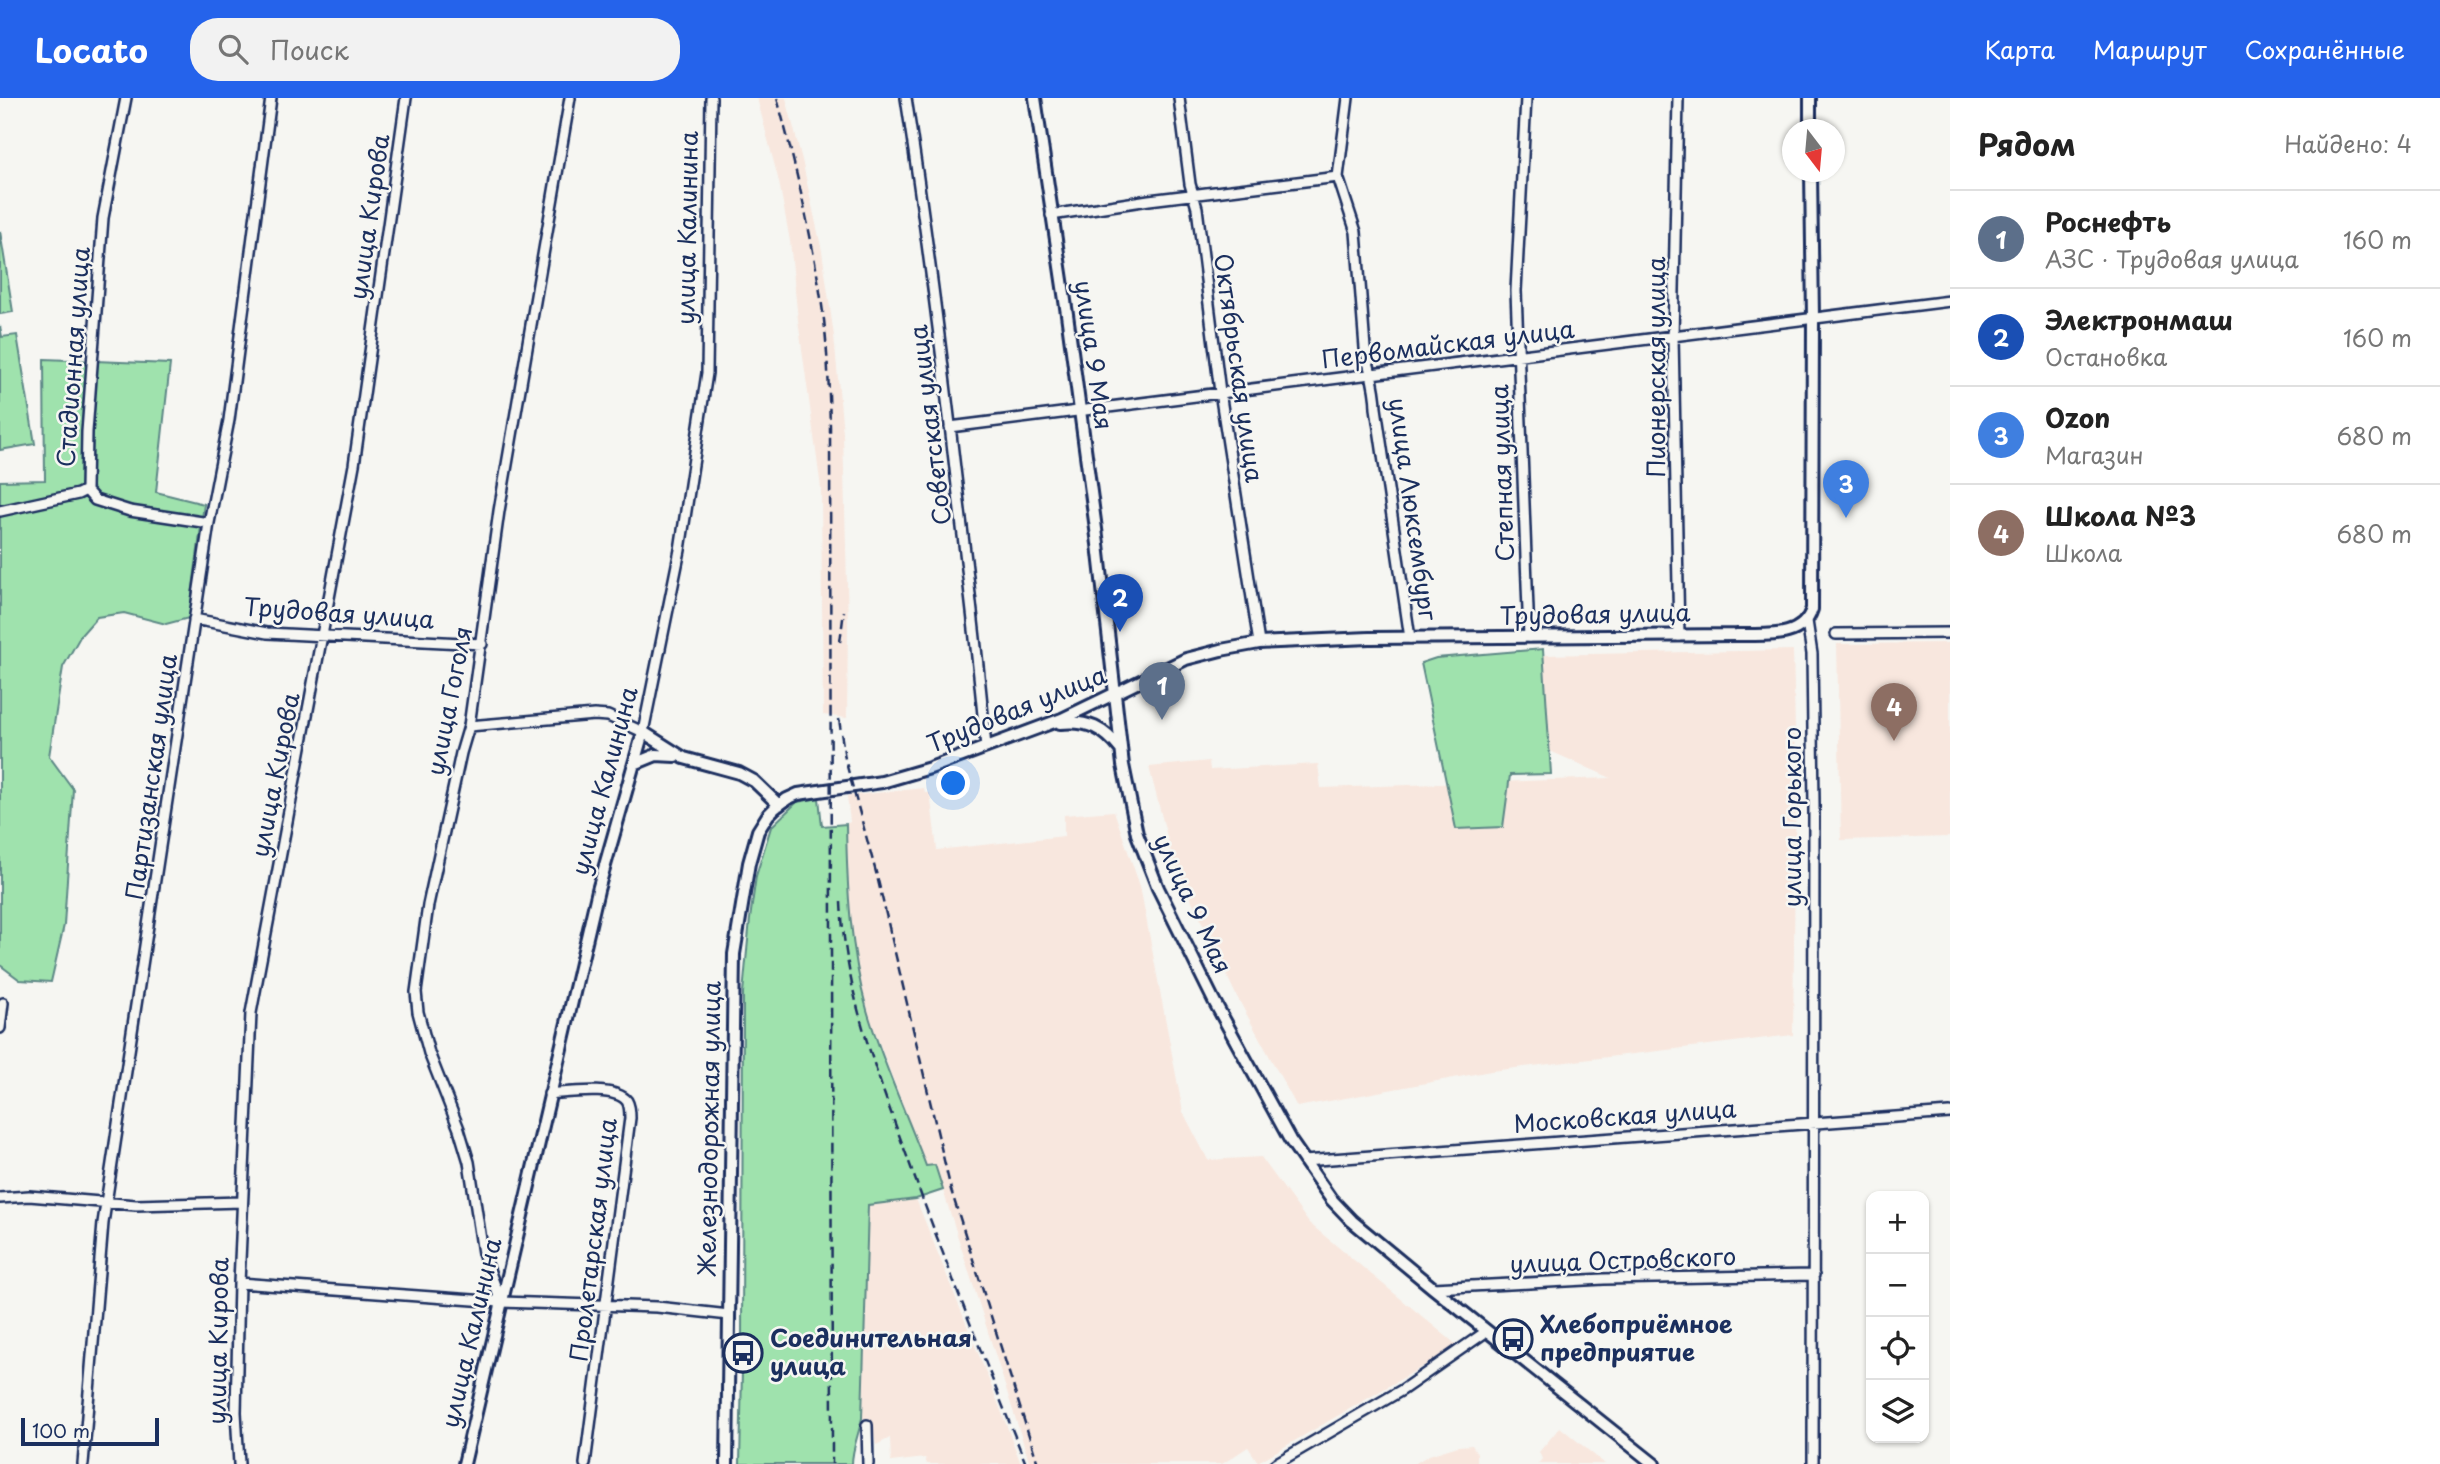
<!DOCTYPE html>
<html lang="ru">
<head>
<meta charset="utf-8">
<style>
	:root { --surface:#fff; --page:#f2f2f2; --text:#222; --muted:#767676; --line:#e0e0e0; --accent:#2563eb }
	body { margin:0; font-family:"Playpen Sans",sans-serif; background:var(--page); color:var(--text) }
	.controls { position:absolute; right:21px; bottom:21px; display:grid; overflow:hidden; border-radius:14px; box-shadow:0 2px 5px #0004 }
	.controls button { width:63px; height:63px; display:grid; place-items:center; padding:0; border:0; border-bottom:2px solid var(--line); background:var(--surface); color:var(--text); font:35px sans-serif }
	.compass { position:absolute; left:1782px; top:21px; width:63px; height:63px; border-radius:50%; background:var(--surface); box-shadow:0 2px 5px #0004; rotate:164deg }
	.scale { position:absolute; left:21px; bottom:18px; width:138px; box-sizing:border-box; padding-left:7px; border:4px solid #1b2f5e; border-top:0; font-size:19px; line-height:24px; white-space:nowrap; color:#1b2f5e; -webkit-text-stroke:5px #f6f6f2; paint-order:stroke }
	.you { position:absolute; left:954px; top:686px; width:24px; height:24px; margin:-18px; border:5px solid #fff; border-radius:50%; background:#1a73e8; box-shadow:0 0 0 10px #1a73e833 }
	.badge { display:grid; place-items:center; width:46px; height:46px; border-radius:50%; background:var(--accent); color:#fff; font-size:23px; font-weight:700 }
	.pin { position:absolute; translate:-50% -58px; filter:drop-shadow(0 2px 4px #0008) }
	.pin::after { content:''; position:absolute; top:37px; width:24px; height:21px; background:inherit; clip-path:polygon(0 0,100% 0,50% 100%) }
	.list { margin:0; padding:0; list-style:none }
	h2 { display:flex; justify-content:space-between; align-items:center; height:91px; margin:0; padding:0 28px; font-size:30px }
	h2 small { font-size:23px; font-weight:400; color:var(--muted) }
	.list li { display:grid; grid-template-columns:46px 1fr auto; gap:21px; align-items:center; box-sizing:border-box; height:98px; padding:0 28px; border-top:2px solid var(--line) }
	.list b { display:block; font-size:26px; white-space:nowrap }
	.list p { margin:0; font-size:23px; white-space:nowrap; color:var(--muted) }
	.list em { font-size:23px; font-style:normal; color:var(--muted) }
	.icon { flex:none; width:38px; height:38px; fill:none; stroke:currentColor; stroke-width:2; stroke-linecap:round; stroke-linejoin:round }
	.map { position:relative; flex:none; width:1950px; height:1366px; overflow:hidden }
	header { display:flex; align-items:center; gap:42px; box-sizing:border-box; height:98px; padding:0 35px; background:var(--accent); color:#fff }
	header strong { font-size:33px }
	nav { display:flex; gap:38px; margin-inline-start:auto; font-size:24px }
	.search { width:490px; height:63px; background:var(--page); display:flex; align-items:center; gap:18px; box-sizing:border-box; padding:0 24px; border-radius:28px; color:var(--muted); font-size:26px }
	main { display:flex }
	aside { flex:1; background:var(--surface) }
	.map>svg:first-child { display:block }
</style>
</head>
<body>
<header>
<strong>Locato</strong>
<div class="search"><svg class="icon" aria-label="search" viewBox="0 0 24 24"><circle cx="10" cy="10" r="6"/><path d="M15 15l6 6"/></svg>Поиск</div>
<nav><a>Карта</a><a>Маршрут</a><a>Сохранённые</a></nav>
</header>
<main>
<div class="map">
<svg width="1950" height="1366" viewBox="0 0 1950 1366">
	<rect width="100%" height="100%" fill="#f6f6f2"/>
	<filter id="ink" filterUnits="userSpaceOnUse"><feTurbulence type="fractalNoise" baseFrequency=".0143" numOctaves="2"/><feDisplacementMap in="SourceGraphic" scale="14" xChannelSelector="R" yChannelSelector="G"/><feConvolveMatrix kernelMatrix="1 2 1 2 8 2 1 2 1" color-interpolation-filters="sRGB"/></filter>
	<g filter="url(#ink)">
		<path fill="#f8e7de" d="M 757,0 L 786,0 L 802,62 L 822,153 L 834,238 L 843,335 L 848,525 L 847,620 L 823,617 L 821,390 L 798,222 L 790,143 L 779,84 Z
			M 1950,545 L 1950,739 L 1841,742 L 1837,546 Z
			M 1793,552 L 1796,670 L 1793,937 L 1491,973 L 1297,1009 L 1235,895 L 1173,762 L 1149,669 L 1209,663 L 1210,672 L 1318,666 L 1321,690 L 1611,680 L 1550,653 L 1543,557 Z
			M 924,690 L 925,695 L 930,695 L 937,752 L 1064,738 L 1064,717 L 1114,713 L 1140,788 L 1183,1014 L 1208,1062 L 1261,1059 L 1309,1125 L 1458,1248 L 1258,1364 L 1248,1349 L 1222,1366 L 1030,1366 L 935,1067 L 926,1068 L 867,913 L 854,854 L 847,778 L 846,726 L 850,724 L 847,698 Z
			M 916,1101 L 997,1302 L 1021,1366 L 927,1366 L 925,1360 L 891,1364 L 890,1340 L 876,1347 L 872,1323 L 862,1320 L 868,1107 Z
			M 1560,1329 L 1605,1366 L 1538,1366 L 1542,1361 L 1539,1354 Z
			M 1472,1347 L 1477,1355 L 1477,1364 L 1480,1366 L 1414,1366 L 1429,1357 L 1458,1348 Z"/>
		<path fill="#9fe2ad" stroke="#5d8886" stroke-width="2" d="M 0,133 L 13,214 L 0,216 Z
			M 0,228 L 2,239 L 17,237 L 35,346 L 0,352 Z
			M 44,261 L 170,266 L 156,394 L 204,406 L 189,520 L 166,526 L 124,515 L 97,519 L 81,537 L 63,569 L 49,658 L 73,691 L 64,827 L 51,884 L 20,882 L 0,867 L 0,383 L 45,382 Z
			M 1543,551 L 1551,676 L 1510,677 L 1503,729 L 1456,731 L 1421,565 L 1436,560 Z
			M 819,700 L 822,728 L 846,726 C 847,789 850,852 867,912 C 882,964 907,1017 926,1068 L 935,1067 L 943,1092 L 916,1101 L 868,1107 L 862,1320 C 859,1336 852,1350 852,1366 L 740,1366 L 742,1273 L 753,1261 L 742,1249 L 743,895 L 750,821 L 756,778 L 771,729 L 797,704 Z"/>
		<g fill="none" stroke-linecap="round" stroke-linejoin="round">
			<g stroke="#1b2f5e" stroke-width="14">
				<path id="minor" d="M 126,0 L 103,120 L 87,334 L 86,392 L 95,402 L 130,413 L 209,425
					M 906,0 C 923,109 937,218 950,327 C 962,435 977,542 986,650
					M 1179,0 L 1190,86 L 1197,110 L 1220,294 L 1259,545
					M 1348,0 L 1338,79 L 1356,134 L 1365,250 C 1369,271 1376,289 1376,310 L 1410,540
					M 1526,0 L 1516,193 L 1529,539
					M 1678,0 L 1673,239 L 1679,538
					M 1051,117 L 1149,102 L 1338,79
					M 950,329 L 1950,203
					M 0,413 L 78,396 L 86,392
					M 194,521 L 267,535 L 482,546
					M 1807,523 L 1812,556 L 1814,707 L 1813,1366
					M 1836,536 L 1950,535
					M 469,628 L 594,617 L 608,618 L 643,634 L 680,452 L 707,275 L 711,0
					M 0,930 L 3,905
					M 549,996 C 566,995 615,987 627,1003 C 630,1008 630,1014 630,1020 L 585,1366
					M 1304,1063 L 1950,1015
					M 0,1100 L 29,1098 L 136,1107 L 241,1104
					M 239,1185 L 501,1204 L 657,1209 L 729,1217
					M 1433,1190 L 1604,1181 L 1814,1177
					M 501,1204 L 483,1155 L 469,1064 L 459,1031 L 429,955 L 418,914 L 416,894 L 428,807 L 461,655 L 469,628 L 499,413 L 570,0
					M 867,1327 L 868,1366
					M 83,1366 L 103,1125 L 209,425 L 229,322 L 271,0
					M 239,1366 L 236,1314 L 239,1185 L 251,915 L 354,367 L 406,0
					M 1275,1366 L 1402,1292 L 1487,1233"/>
			</g>
			<g stroke="#1b2f5e" stroke-width="16">
				<path id="tertiary" d="M 1035,0 L 1067,216 L 1098,446 L 1123,667 L 1137,736 L 1158,790 L 1214,903 L 1290,1042 L 1331,1101 L 1352,1123 L 1433,1190 L 1654,1366
					M 1810,0 L 1810,32
					M 1060,625 C 1088,622 1104,630 1121,652
					M 634,666 L 656,657 L 675,658
					M 464,1366 L 598,792 L 643,634 L 684,660 L 739,675 L 754,683 L 779,707
					M 727,1366 L 734,856 L 749,765 L 758,733 L 768,717 L 775,710 L 787,701 L 798,696 L 882,684 L 930,670 L 1062,621 L 1186,561 L 1221,552 L 1259,545 L 1369,540 L 1736,537 C 1763,536 1802,543 1812,511 L 1813,220 L 1811,74"/>
			</g>
			<use href="#minor" stroke="#f6f6f2" stroke-width="9"/>
			<use href="#tertiary" stroke="#f6f6f2" stroke-width="10"/>
			<path stroke="#1b2f5e" stroke-width="2.5" stroke-dasharray="10 5" stroke-linecap="butt" d="M 777,0 C 797,73 814,146 824,222 C 828,257 829,293 830,329 L 832,1366
				M 840,544 L 844,513
				M 839,621 L 845,661 L 877,778 L 951,1092 L 1038,1366
				M 841,804 C 845,895 878,979 909,1064 C 946,1166 986,1266 1026,1366"/>
		</g>
	</g>
	<defs>
		<g id="bus-ring" transform="scale(2.0125)"><circle r="9.5" fill="#f6f6f2" stroke="#1b2f5e" stroke-width="1.5"/><path d="M-5-6H5V4H4V6H2V4H-2V6H-4V4H-5ZM-3.5-4V0h7V-4ZM-3.5 1.2v1.5H-2V1.2ZM2 1.2v1.5H3.5V1.2Z" fill="#1b2f5e"/></g>
	</defs>
	<g fill-rule="evenodd">
		<use href="#bus-ring" x="1513" y="1241"/>
		<use href="#bus-ring" x="743" y="1255"/>
	</g>
	<g text-anchor="middle" stroke-width="5" stroke-linejoin="round" paint-order="stroke">
		<g font-size="24" fill="#1b2f5e" stroke="#f6f6f2">
			<text transform="translate(370 119) rotate(-82)" y="8">улица Кирова</text>
			<text transform="translate(688 130) rotate(-89)" y="8">улица Калинина</text>
			<text transform="translate(1448 247) rotate(-7)" y="8">Первомайская улица</text>
			<text transform="translate(1093 257) rotate(82)" y="8">улица 9 Мая</text>
			<text transform="translate(74 259) rotate(-86)" y="8">Стадионная улица</text>
			<text transform="translate(1657 269) rotate(-90)" y="8">Пионерская улица</text>
			<text transform="translate(1238 270) rotate(82)" y="8">Октябрьская улица</text>
			<text transform="translate(931 327) rotate(-97)" y="8">Советская улица</text>
			<text transform="translate(1503 375) rotate(-92)" y="8">Степная улица</text>
			<text transform="translate(1412 411) rotate(82)" y="8">улица Люксембург</text>
			<text transform="translate(339 516) rotate(4)" y="8">Трудовая улица</text>
			<text transform="translate(1595 517) rotate(-1)" y="8">Трудовая улица</text>
			<text transform="translate(450 603) rotate(-79)" y="8">улица Гоголя</text>
			<text transform="translate(1017 612) rotate(-22)" y="8">Трудовая улица</text>
			<text transform="translate(276 677) rotate(-79)" y="8">улица Кирова</text>
			<text transform="translate(152 679) rotate(-82)" y="8">Партизанская улица</text>
			<text transform="translate(605 683) rotate(-75)" y="8">улица Калинина</text>
			<text transform="translate(1793 719) rotate(-90)" y="8">улица Горького</text>
			<text transform="translate(1192 806) rotate(65)" y="8">улица 9 Мая</text>
			<text transform="translate(1625 1019) rotate(-4)" y="8">Московская улица</text>
			<text transform="translate(710 1031) rotate(-89)" y="8">Железнодорожная улица</text>
			<text transform="translate(594 1142) rotate(-83)" y="8">Пролетарская улица</text>
			<text transform="translate(1623 1163) rotate(-2)" y="8">улица Островского</text>
			<text transform="translate(472 1235) rotate(-77)" y="8">улица Калинина</text>
			<text transform="translate(219 1243) rotate(-89)" y="8">улица Кирова</text>
		</g>
		<g font-size="24" font-weight="bold" fill="#1b2f5e" stroke="#f6f6f2" text-anchor="start">
			<text x="1540" y="1235">Хлебоприёмное<tspan x="1540" dy="28">предприятие</tspan></text>
			<text x="770" y="1249">Соединительная<tspan x="770" dy="28">улица</tspan></text>
		</g>
	</g>
</svg>
<div class="controls">
<button>+</button>
<button>−</button>
<button><svg class="icon" aria-label="locate" viewBox="0 0 24 24"><circle cx="12" cy="12" r="6"/><path d="M12 2v4M12 18v4M2 12h4M18 12h4"/></svg></button>
<button><svg class="icon" aria-label="layers" viewBox="0 0 24 24"><path d="M12 4l9 5-9 5-9-5zM3 14l9 5 9-5"/></svg></button>
</div>
<svg class="compass" viewBox="-18 -18 36 36"><path d="M0-13l5 13h-10z" fill="#e53935"/><path d="M0 13l5-13h-10z" fill="#767676"/></svg>
<div class="scale">100 m</div>
<div class="you"></div>
<div class="pin badge" style="left:1162px;top:622px;background:#5c6f8a">1</div>
<div class="pin badge" style="left:1120px;top:534px;background:#1a4fb4">2</div>
<div class="pin badge" style="left:1846px;top:420px;background:#3f7fe0">3</div>
<div class="pin badge" style="left:1894px;top:643px;background:#8d6e63">4</div>
</div>
<aside>
<h2>Рядом<small>Найдено: 4</small></h2>
<ul class="list">
<li><span class="badge" style="background:#5c6f8a">1</span><div><b>Роснефть</b><p>АЗС · Трудовая улица</p></div><em>160 m</em></li>
<li><span class="badge" style="background:#1a4fb4">2</span><div><b>Электронмаш</b><p>Остановка</p></div><em>160 m</em></li>
<li><span class="badge" style="background:#3f7fe0">3</span><div><b>Ozon</b><p>Магазин</p></div><em>680 m</em></li>
<li><span class="badge" style="background:#8d6e63">4</span><div><b>Школа №3</b><p>Школа</p></div><em>680 m</em></li>
</ul>
</aside>
</main>
</body>
</html>
